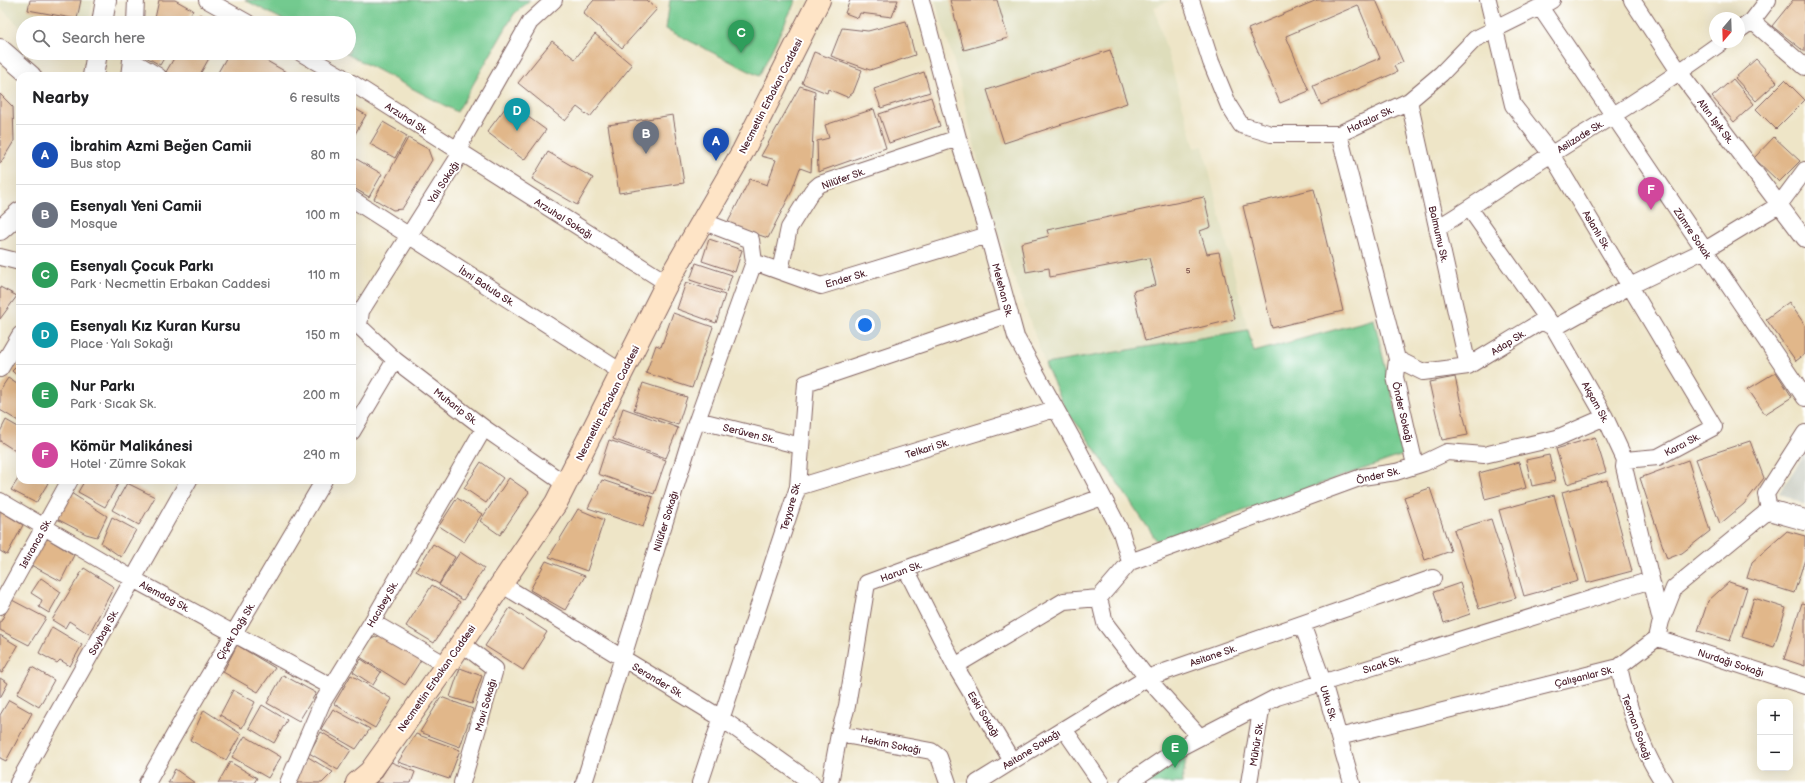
<!DOCTYPE html>
<html lang="en">
<head>
<meta charset="utf-8">
<style>
	:root { --surface:#fff; --page:#f2f2f2; --text:#202124; --muted:#757577; --line:#e0e0e0; --accent:#7c3aed }
	body { margin:0; font-family:"Balsamiq Sans",sans-serif; background:var(--page); color:var(--text) }
	.controls { position:absolute; right:12px; bottom:12px; display:grid; overflow:hidden; border-radius:8px; box-shadow:0 4px 16px #0002 }
	.controls button { width:36px; height:36px; display:grid; place-items:center; padding:0; border:0; border-bottom:1px solid var(--line); background:var(--surface); color:var(--text); font:20px sans-serif }
	.compass { position:absolute; left:1709px; top:12px; width:36px; height:36px; border-radius:50%; background:var(--surface); box-shadow:0 4px 16px #0002; rotate:199deg }
	.you { position:absolute; left:865px; top:325px; width:14px; height:14px; margin:-10px; border:3px solid #fff; border-radius:50%; background:#1a73e8; box-shadow:0 0 0 6px #1a73e833 }
	.badge { display:grid; place-items:center; width:26px; height:26px; border-radius:50%; background:var(--accent); color:#fff; font-size:13px; font-weight:700 }
	.pin { position:absolute; translate:-50% -33px; filter:drop-shadow(0 1px 2px #0008) }
	.pin::after { content:''; position:absolute; top:21px; width:14px; height:12px; background:inherit; clip-path:polygon(0 0,100% 0,50% 100%) }
	.list { margin:0; padding:0; list-style:none }
	h2 { display:flex; justify-content:space-between; align-items:center; height:52px; margin:0; padding:0 16px; font-size:17px }
	h2 small { font-size:13px; font-weight:400; color:var(--muted) }
	.list li { display:grid; grid-template-columns:26px 1fr auto; gap:12px; align-items:center; box-sizing:border-box; height:60px; padding:0 16px; border-top:1px solid var(--line) }
	.list b { display:block; font-size:15px; white-space:nowrap }
	.list p { margin:0; font-size:13px; white-space:nowrap; color:var(--muted) }
	.list em { font-size:13px; font-style:normal; color:var(--muted) }
	.icon { flex:none; width:22px; height:22px; fill:none; stroke:currentColor; stroke-width:2; stroke-linecap:round; stroke-linejoin:round }
	.map { position:relative; flex:none; width:1805px; height:783px; overflow:hidden }
	.search { position:absolute; background:var(--surface); box-shadow:0 4px 16px #0002; left:16px; top:16px; width:340px; height:44px; display:flex; align-items:center; gap:10px; box-sizing:border-box; padding:0 14px; border-radius:22px; color:var(--muted); font-size:15px }
	.panel { position:absolute; background:var(--surface); box-shadow:0 4px 16px #0002; left:16px; top:72px; width:340px; height:412px; border-radius:12px }
	.map>svg:first-child { display:block }
</style>
</head>
<body>
<div class="map">
<svg width="1805" height="783" viewBox="0 0 1805 783">
	<rect width="100%" height="100%" fill="#fff"/>
	<filter id="ink" filterUnits="userSpaceOnUse"><feTurbulence type="fractalNoise" baseFrequency=".025" numOctaves="2"/><feDisplacementMap in="SourceGraphic" scale="8" xChannelSelector="R" yChannelSelector="G"/><feConvolveMatrix kernelMatrix="1 2 1 2 8 2 1 2 1" color-interpolation-filters="sRGB"/></filter>
	<filter id="wash" filterUnits="userSpaceOnUse"><feTurbulence type="fractalNoise" baseFrequency=".012" numOctaves="4" result="noise"/><feDisplacementMap in="SourceGraphic" scale="16" xChannelSelector="R" yChannelSelector="G"/><feGaussianBlur stdDeviation="0.9" result="paint"/><feColorMatrix in="noise" values="0 0 0 0 0 0 0 0 0 0 0 0 0 0 0 0 0 1.4 0 .05"/><feComposite in="paint" operator="in"/></filter>
	<g filter="url(#wash)">
		<rect width="100%" height="100%" fill="#eee5c7"/>
		<path fill="#deddbb" d="M 0,0 L 93,0 L 89,23 L 23,23 L 23,30 L 0,7 Z
			M 935,0 L 1171,0 L 1154,7 L 1195,148 L 1203,146 L 1248,330 L 1045,364 L 988,204 L 959,79 Z"/>
		<path fill="#c3c6b9" d="M 1805,454 L 1805,505 L 1779,493 Z"/>
		<path fill="#73ca8f" stroke="#5e745d" d="M 245,0 L 530,0 L 514,14 L 457,112 L 345,53 L 349,53 L 349,23 L 289,23 Z
			M 670,0 L 796,0 L 759,76 L 666,29 Z
			M 1374,319 L 1406,454 L 1157,541 L 1081,429 L 1067,412 L 1045,364 L 1248,330 L 1254,352 Z
			M 1187,754 L 1182,783 L 1144,783 Z"/>
		<g id="blocks">
			<path fill="#e1b78a" d="M 30,0 L 81,0 L 77,19 L 28,10 Z
				M 159,0 L 175,0 L 193,10 L 185,23 L 154,23 Z
				M 594,0 L 647,0 L 657,9 L 622,48 L 583,13 Z
				M 850,0 L 898,0 L 892,17 L 860,13 L 858,18 L 845,13 Z
				M 950,0 L 997,0 L 1008,38 L 964,50 Z
				M 1317,0 L 1376,0 L 1403,62 L 1394,66 L 1397,72 L 1321,105 L 1313,86 L 1380,58 L 1358,5 L 1286,36 L 1309,91 L 1280,103 L 1248,29 Z
				M 1793,0 L 1805,0 L 1805,52 L 1772,26 Z
				M 200,14 L 215,23 L 195,23 Z
				M 906,21 L 915,55 L 870,70 L 831,56 L 842,28 L 868,31 Z
				M 595,34 L 632,65 L 590,117 L 577,107 L 565,121 L 518,83 L 552,41 L 575,59 Z
				M 1110,50 L 1127,103 L 1004,143 L 987,90 Z
				M 814,52 L 862,70 L 853,93 L 847,97 L 828,89 L 827,93 L 802,83 Z
				M 147,53 L 167,53 L 160,65 L 146,57 Z
				M 177,53 L 212,53 L 199,76 L 172,76 L 166,72 Z
				M 229,53 L 253,53 L 293,76 L 216,76 Z
				M 1756,59 L 1777,82 L 1756,101 L 1735,78 Z
				M 924,72 L 930,92 L 881,108 L 874,89 Z
				M 1733,79 L 1754,104 L 1734,122 L 1712,97 Z
				M 1785,80 L 1805,100 L 1776,129 L 1756,109 Z
				M 800,86 L 815,91 L 811,172 L 800,168 L 791,193 L 768,238 L 727,224 L 750,179 L 767,185 L 776,160 L 761,156 Z
				M 0,94 L 13,107 L 14,141 L 0,164 Z
				M 931,97 L 940,126 L 889,143 L 879,114 Z
				M 509,103 L 546,130 L 524,160 L 487,132 Z
				M 352,107 L 366,115 L 352,139 Z
				M 874,109 L 886,148 L 818,172 L 817,141 L 829,138 L 825,125 Z
				M 673,115 L 684,183 L 619,193 L 608,125 Z
				M 383,122 L 407,136 L 395,158 L 370,144 Z
				M 1774,137 L 1800,161 L 1779,182 L 1754,158 Z
				M 408,138 L 428,149 L 432,160 L 402,209 L 393,210 L 374,199 Z
				M 548,152 L 593,178 L 577,205 L 532,179 Z
				M 353,157 L 382,174 L 369,197 L 352,187 Z
				M 1314,189 L 1343,311 L 1272,328 L 1243,206 Z
				M 1204,197 L 1211,227 L 1200,231 L 1207,254 L 1219,252 L 1235,319 L 1145,341 L 1133,291 L 1156,285 L 1149,258 L 1050,277 L 1049,268 L 1026,272 L 1021,243 L 1049,236 L 1047,230 Z
				M 709,239 L 742,250 L 735,272 L 702,261 Z
				M 696,263 L 732,275 L 726,292 L 690,280 Z
				M 686,282 L 725,295 L 716,323 L 677,309 Z
				M 0,287 L 17,296 L 0,319 Z
				M 1789,302 L 1805,325 L 1805,354 L 1796,361 L 1766,319 Z
				M 673,313 L 713,327 L 692,388 L 646,373 L 656,345 L 661,347 Z
				M 20,363 L 20,378 L 12,371 Z
				M 1776,372 L 1792,397 L 1765,414 L 1748,389 Z
				M 1455,377 L 1468,435 L 1442,440 L 1429,382 Z
				M 8,378 L 20,386 L 20,422 L 0,410 L 0,390 Z
				M 643,383 L 687,397 L 678,425 L 634,410 Z
				M 623,408 L 678,428 L 666,458 L 613,439 Z
				M 6,420 L 20,428 L 20,454 L 0,441 L 0,432 Z
				M 1595,437 L 1606,472 L 1567,484 L 1556,449 Z
				M 609,440 L 666,460 L 654,494 L 598,474 Z
				M 1750,441 L 1764,478 L 1744,504 L 1720,524 L 1696,459 Z
				M 1549,455 L 1555,481 L 1532,486 L 1526,460 Z
				M 1688,460 L 1710,531 L 1682,553 L 1667,559 L 1640,478 Z
				M 481,462 L 503,478 L 486,503 L 464,488 Z
				M 1519,462 L 1526,488 L 1485,499 L 1479,473 Z
				M 20,476 L 20,480 L 43,480 L 48,483 L 36,503 L 11,490 Z
				M 509,478 L 529,492 L 500,535 L 480,521 Z
				M 85,480 L 111,480 L 118,484 L 105,507 L 78,492 Z
				M 602,480 L 653,497 L 643,527 L 588,508 Z
				M 1607,480 L 1632,571 L 1587,583 L 1562,492 Z
				M 127,483 L 155,497 L 139,525 L 112,510 Z
				M 1430,488 L 1451,551 L 1425,560 L 1404,497 Z
				M 71,493 L 107,516 L 97,537 L 86,534 L 57,519 Z
				M 1554,495 L 1578,581 L 1524,596 L 1499,510 Z
				M 457,498 L 482,514 L 464,542 L 439,526 Z
				M 578,509 L 604,520 L 587,571 L 549,557 Z
				M 0,511 L 23,525 L 7,555 L 0,551 Z
				M 112,517 L 136,530 L 121,557 L 101,543 Z
				M 1491,519 L 1516,598 L 1479,609 L 1454,530 Z
				M 1787,531 L 1805,536 L 1805,559 L 1794,593 L 1747,578 L 1752,562 Z
				M 46,538 L 74,555 L 61,581 L 29,564 Z
				M 433,544 L 455,557 L 439,584 L 416,571 Z
				M 460,552 L 484,568 L 463,600 L 439,585 Z
				M 546,561 L 585,576 L 565,610 L 530,590 Z
				M 84,568 L 114,587 L 89,634 L 69,621 L 65,628 L 52,620 Z
				M 41,578 L 61,592 L 49,613 L 39,607 L 42,600 L 31,593 Z
				M 1729,582 L 1747,588 L 1730,641 L 1698,631 L 1708,601 Z
				M 1460,583 L 1470,614 L 1444,623 L 1434,592 Z
				M 432,585 L 460,602 L 434,643 L 406,626 Z
				M 1754,598 L 1786,608 L 1774,647 L 1742,637 Z
				M 12,600 L 46,618 L 29,645 L 0,630 L 0,623 Z
				M 1802,603 L 1805,604 L 1805,666 L 1784,659 Z
				M 510,608 L 547,632 L 523,670 L 485,646 Z
				M 52,627 L 82,645 L 70,666 L 60,660 L 57,663 L 39,653 Z
				M 0,635 L 18,646 L 2,673 L 0,672 Z
				M 381,635 L 421,660 L 405,685 L 360,657 L 371,639 Z
				M 237,645 L 275,668 L 258,692 L 223,672 Z
				M 361,659 L 381,672 L 373,685 L 353,672 Z
				M 32,667 L 54,680 L 39,707 L 17,694 Z
				M 460,668 L 482,676 L 472,704 L 450,697 Z
				M 283,675 L 316,693 L 299,721 L 267,703 Z
				M 351,675 L 392,699 L 375,728 L 334,704 Z
				M 0,678 L 8,683 L 0,698 Z
				M 233,690 L 255,702 L 242,728 L 220,715 Z
				M 441,697 L 473,709 L 460,747 L 420,732 Z
				M 9,700 L 32,713 L 6,761 L 0,758 L 0,715 Z
				M 262,705 L 287,720 L 274,743 L 249,728 Z
				M 333,709 L 370,729 L 356,749 L 321,729 Z
				M 204,710 L 241,734 L 226,760 L 190,740 Z
				M 321,732 L 351,750 L 338,770 L 309,753 Z
				M 416,734 L 460,750 L 449,779 L 398,762 Z
				M 245,736 L 281,757 L 268,778 L 232,757 Z
				M 308,757 L 333,772 L 322,783 L 293,783 Z
				M 230,762 L 257,778 L 254,783 L 218,783 Z
				M 391,762 L 415,772 L 411,783 L 375,783 L 380,779 Z
				M 175,769 L 195,783 L 168,783 Z"/>
		</g>
	</g>
	<g filter="url(#ink)">
		<use href="#blocks" fill-opacity="0" stroke="#836462" stroke-width="1"/>
		<g fill="none" stroke-linecap="round" stroke-linejoin="round">
			<g stroke="#836462" stroke-width="18">
				<path id="minor" d="M 207,0 L 248,23
					M 921,0 L 958,138 L 988,235 L 1016,337 L 1078,449 L 1121,532 L 1130,562
					M 1191,0 L 1211,62 L 1229,106 L 1241,125 L 1271,134 L 1339,134 L 1409,101 L 1441,74 L 1475,39 L 1540,7 L 1552,0
					M 1488,0 L 1513,105 L 1551,154 L 1714,427 L 1658,457 L 1625,460
					M 1632,0 L 1680,73 L 1805,239
					M 1540,7 L 1805,398
					M 1752,21 L 1805,67
					M 135,23 L 136,0
					M 1739,30 L 1752,21 L 1768,0
					M 301,53 L 341,76
					M 131,60 L 158,76
					M 129,76 L 132,53
					M 352,83 L 667,283
					M 1409,101 L 1468,366
					M 1339,134 L 1397,359 L 1423,372 L 1468,366 L 1542,321 L 1554,328 L 1630,286 L 1705,250 L 1779,205 L 1805,170
					M 352,199 L 623,373
					M 1470,209 L 1554,328 L 1605,417 L 1625,460 L 1624,467 L 1661,621
					M 702,221 L 751,240 L 754,262 L 821,286 L 988,235
					M 1437,228 C 1473,207 1507,182 1542,160 C 1603,122 1664,84 1722,42
					M 0,257 L 20,262
					M 780,271 L 789,228 L 812,191 L 820,184 L 958,138
					M 352,321 L 359,326 L 395,360 L 484,428 L 565,484
					M 359,326 L 361,311 L 461,153 L 462,141 L 530,22 L 554,0
					M 1397,359 L 1395,377 L 1415,465
					M 0,369 L 20,335
					M 697,420 L 801,446
					M 352,432 L 395,360
					M 798,487 L 1055,409
					M 0,501 L 133,579 L 332,687
					M 906,569 L 955,666 L 1064,601 L 1099,598
					M 501,584 L 721,718 L 812,783
					M 0,606 L 70,480
					M 372,622 L 446,665
					M 1302,624 L 1323,682 L 1352,783
					M 1657,638 L 1805,686
					M 461,643 L 495,669 L 462,783
					M 955,666 L 1012,761
					M 1619,667 C 1627,704 1642,752 1664,783
					M 839,734 L 931,751 L 939,757 L 948,783
					M 1200,737 L 1147,678 L 1105,623 L 1099,598 L 1130,562 L 1362,477 L 1396,472 L 1424,463 L 1447,452 L 1484,455 L 1557,438 L 1605,417
					M 1339,737 L 1619,667 L 1657,638 L 1661,621 L 1674,588 L 1769,510 L 1766,494 L 1805,433
					M 18,783 L 189,480
					M 147,783 L 181,723 L 324,480
					M 288,783 L 322,703 L 372,622 L 484,428
					M 584,783 L 690,440 L 754,262
					M 700,783 L 798,487 L 806,383 L 1010,314
					M 830,783 L 839,734 L 847,706 L 867,583 L 1102,497
					M 977,783 L 1064,729
					M 1101,783 L 1064,729 L 1147,678 L 1433,578
					M 1128,783 L 1181,747 L 1277,697 L 1651,580
					M 1249,783 L 1262,705"/>
			</g>
			<g stroke="#836462" stroke-width="22">
				<path id="tertiary" d="M 102,23 L 106,0
					M 0,49 L 31,76
					M 93,76 L 97,53
					M 0,230 L 20,212
					M 1769,510 L 1805,520"/>
			</g>
			<g stroke="#836462" stroke-width="24">
				<path id="secondary" d="M 357,783 L 370,772 L 448,663 L 556,503 L 667,283 L 743,151 L 819,0"/>
			</g>
			<use href="#minor" stroke="#fff" stroke-width="16"/>
			<use href="#tertiary" stroke="#fff" stroke-width="20"/>
			<use href="#secondary" stroke="#fee4c6" stroke-width="22"/>
		</g>
	</g>
	<g text-anchor="middle" stroke-width="4" stroke-linejoin="round" paint-order="stroke">
		<g font-size="8" fill="#704543">
			<text x="1188" y="273">5</text>
		</g>
		<g font-size="10" fill="#4a1f2b" stroke="#fff">
			<text transform="translate(770 96) rotate(-63)" y="4">Necmettin Erbakan Caddesi</text>
			<text transform="translate(407 118) rotate(33)" y="4">Arzuhal Sk.</text>
			<text transform="translate(1370 119) rotate(-25)" y="4">Hafızlar Sk.</text>
			<text transform="translate(1716 121) rotate(53)" y="4">Altın Işık Sk.</text>
			<text transform="translate(1580 136) rotate(-32)" y="4">Aslizade Sk.</text>
			<text transform="translate(843 178) rotate(-20)" y="4">Nilüfer Sk.</text>
			<text transform="translate(443 182) rotate(-57)" y="4">Yalı Sokağı</text>
			<text transform="translate(564 218) rotate(32)" y="4">Arzuhal Sokağı</text>
			<text transform="translate(1597 230) rotate(59)" y="4">Aslanlı Sk.</text>
			<text transform="translate(1693 233) rotate(56)" y="4">Zümre Sokak</text>
			<text transform="translate(1439 234) rotate(77)" y="4">Balmumu Sk.</text>
			<text transform="translate(846 278) rotate(-16)" y="4">Ender Sk.</text>
			<text transform="translate(487 286) rotate(33)" y="4">İbni Batuta Sk.</text>
			<text transform="translate(1003 290) rotate(75)" y="4">Metehan Sk.</text>
			<text transform="translate(1508 342) rotate(-32)" y="4">Adap Sk.</text>
			<text transform="translate(1596 402) rotate(61)" y="4">Akşam Sk.</text>
			<text transform="translate(607 403) rotate(-63)" y="4">Necmettin Erbakan Caddesi</text>
			<text transform="translate(456 406) rotate(38)" y="4">Muharip Sk.</text>
			<text transform="translate(1403 412) rotate(77)" y="4">Önder Sokağı</text>
			<text transform="translate(749 433) rotate(14)" y="4">Serüven Sk.</text>
			<text transform="translate(1682 444) rotate(-28)" y="4">Karcı Sk.</text>
			<text transform="translate(927 448) rotate(-17)" y="4">Telkari Sk.</text>
			<text transform="translate(1378 475) rotate(-13)" y="4">Önder Sk.</text>
			<text transform="translate(790 506) rotate(-74)" y="4">Teyyare Sk.</text>
			<text transform="translate(665 521) rotate(-73)" y="4">Nilüfer Sokağı</text>
			<text transform="translate(35 543) rotate(-61)" y="4">Istıranca Sk.</text>
			<text transform="translate(901 571) rotate(-20)" y="4">Harun Sk.</text>
			<text transform="translate(165 596) rotate(28)" y="4">Alemdağ Sk.</text>
			<text transform="translate(382 604) rotate(-60)" y="4">Hacıbey Sk.</text>
			<text transform="translate(235 631) rotate(-59)" y="4">Çiçek Dağı Sk.</text>
			<text transform="translate(103 632) rotate(-61)" y="4">Soybaşı Sk.</text>
			<text transform="translate(1213 655) rotate(-19)" y="4">Asitane Sk.</text>
			<text transform="translate(1731 662) rotate(18)" y="4">Nurdağı Sokağı</text>
			<text transform="translate(1382 664) rotate(-17)" y="4">Sıcak Sk.</text>
			<text transform="translate(1584 676) rotate(-14)" y="4">Çalışanlar Sk.</text>
			<text transform="translate(436 678) rotate(-55)" y="4">Necmettin Erbakan Caddesi</text>
			<text transform="translate(658 680) rotate(31)" y="4">Serander Sk.</text>
			<text transform="translate(1329 703) rotate(73)" y="4">Utku Sk.</text>
			<text transform="translate(485 705) rotate(-74)" y="4">Mavi Sokağı</text>
			<text transform="translate(984 714) rotate(59)" y="4">Eski Sokağı</text>
			<text transform="translate(1637 727) rotate(70)" y="4">Teoman Sokağı</text>
			<text transform="translate(891 744) rotate(11)" y="4">Hekim Sokağı</text>
			<text transform="translate(1256 744) rotate(-81)" y="4">Mühür Sk.</text>
			<text transform="translate(1031 749) rotate(-32)" y="4">Asitane Sokağı</text>
		</g>
	</g>
</svg>
<div class="controls">
<button>+</button>
<button>−</button>
</div>
<svg class="compass" viewBox="-18 -18 36 36"><path d="M0-13l5 13h-10z" fill="#e53935"/><path d="M0 13l5-13h-10z" fill="#757577"/></svg>
<div class="you"></div>
<div class="pin badge" style="left:716px;top:161px;background:#1a4fb4">A</div>
<div class="pin badge" style="left:646px;top:154px;background:#6b7280">B</div>
<div class="pin badge" style="left:741px;top:53px;background:#2e9e5b">C</div>
<div class="pin badge" style="left:517px;top:131px;background:#0f9aa8">D</div>
<div class="pin badge" style="left:1175px;top:768px;background:#2e9e5b">E</div>
<div class="pin badge" style="left:1651px;top:210px;background:#d1479c">F</div>
<div class="search"><svg class="icon" aria-label="search" viewBox="0 0 24 24"><circle cx="10" cy="10" r="6"/><path d="M15 15l6 6"/></svg>Search here</div>
<section class="panel">
<h2>Nearby<small>6 results</small></h2>
<ul class="list">
<li><span class="badge" style="background:#1a4fb4">A</span><div><b>İbrahim Azmi Beğen Camii</b><p>Bus stop</p></div><em>80 m</em></li>
<li><span class="badge" style="background:#6b7280">B</span><div><b>Esenyalı Yeni Camii</b><p>Mosque</p></div><em>100 m</em></li>
<li><span class="badge" style="background:#2e9e5b">C</span><div><b>Esenyalı Çocuk Parkı</b><p>Park · Necmettin Erbakan Caddesi</p></div><em>110 m</em></li>
<li><span class="badge" style="background:#0f9aa8">D</span><div><b>Esenyalı Kız Kuran Kursu</b><p>Place · Yalı Sokağı</p></div><em>150 m</em></li>
<li><span class="badge" style="background:#2e9e5b">E</span><div><b>Nur Parkı</b><p>Park · Sıcak Sk.</p></div><em>200 m</em></li>
<li><span class="badge" style="background:#d1479c">F</span><div><b>Kömür Malikánesi</b><p>Hotel · Zümre Sokak</p></div><em>290 m</em></li>
</ul>
</section>
</div>
</body>
</html>
